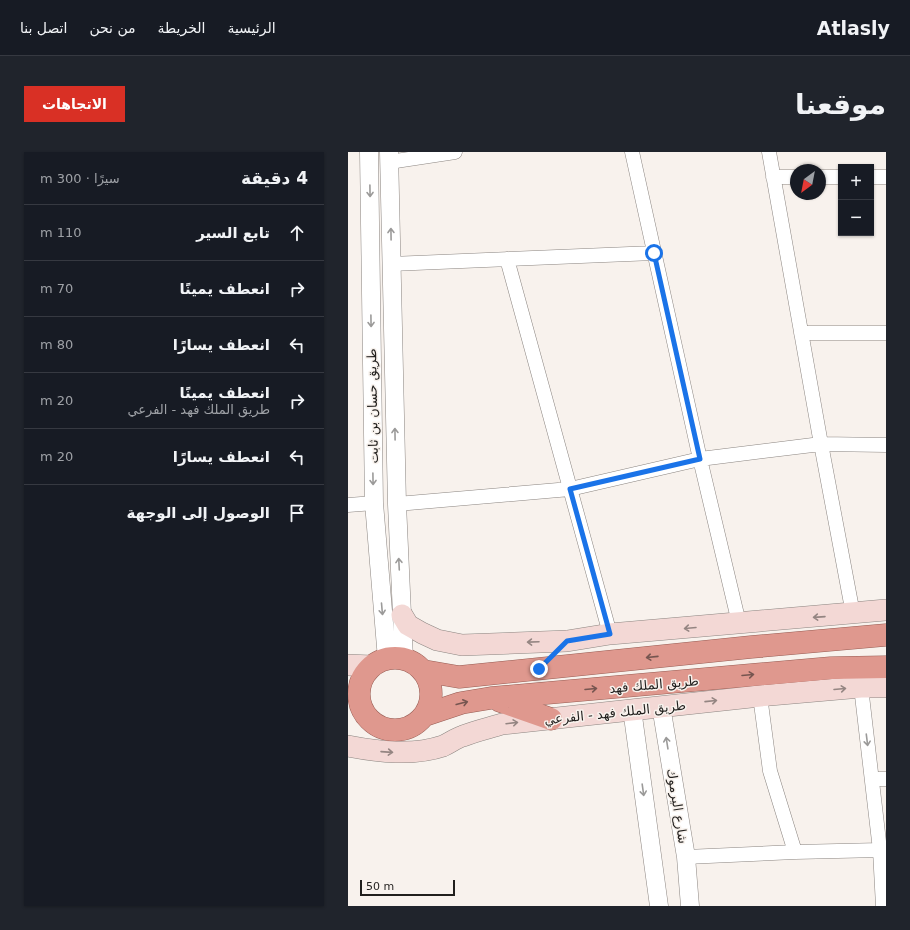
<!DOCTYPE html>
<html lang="ar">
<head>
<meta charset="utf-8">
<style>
	:root { --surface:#171b24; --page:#20242c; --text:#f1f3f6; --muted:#9ea1a6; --line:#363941; --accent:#d93025 }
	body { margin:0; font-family:"DejaVu Sans",Cairo,sans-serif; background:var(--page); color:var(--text); direction:rtl }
	.controls { position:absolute; right:12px; top:12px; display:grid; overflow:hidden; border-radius:0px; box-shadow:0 1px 3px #0004 }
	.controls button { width:36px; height:36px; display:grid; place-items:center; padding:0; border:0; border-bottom:1px solid var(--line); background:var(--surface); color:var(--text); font:20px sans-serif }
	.compass { position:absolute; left:442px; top:12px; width:36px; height:36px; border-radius:50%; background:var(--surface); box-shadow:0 1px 3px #0004; rotate:212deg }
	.scale { position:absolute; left:12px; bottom:10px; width:95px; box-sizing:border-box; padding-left:4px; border:2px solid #211f1d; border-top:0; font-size:11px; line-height:14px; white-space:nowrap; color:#211f1d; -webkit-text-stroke:3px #f8f2ed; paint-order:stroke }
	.stop { position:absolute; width:12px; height:12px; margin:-9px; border:3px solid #1a73e8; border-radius:50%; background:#fff }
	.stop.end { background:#1a73e8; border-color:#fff; box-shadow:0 1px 4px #0008 }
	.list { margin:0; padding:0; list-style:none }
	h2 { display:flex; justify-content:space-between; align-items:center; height:52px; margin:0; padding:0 16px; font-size:17px }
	h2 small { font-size:13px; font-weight:400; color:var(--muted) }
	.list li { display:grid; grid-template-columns:26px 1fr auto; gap:12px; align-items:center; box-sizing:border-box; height:56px; padding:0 16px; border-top:1px solid var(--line) }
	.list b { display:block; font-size:15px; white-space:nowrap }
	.list p { margin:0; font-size:13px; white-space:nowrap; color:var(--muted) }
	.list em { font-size:13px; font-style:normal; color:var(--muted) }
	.icon { flex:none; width:22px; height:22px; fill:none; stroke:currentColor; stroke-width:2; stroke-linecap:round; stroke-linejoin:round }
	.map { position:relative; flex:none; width:538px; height:754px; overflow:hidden; direction:ltr; border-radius:0px }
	header { display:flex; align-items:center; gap:24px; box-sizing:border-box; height:56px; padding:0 20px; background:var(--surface); border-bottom:1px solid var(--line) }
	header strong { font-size:19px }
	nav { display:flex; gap:22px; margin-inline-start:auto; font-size:14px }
	.intro { display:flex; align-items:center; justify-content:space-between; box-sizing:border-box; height:96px; padding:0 24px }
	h1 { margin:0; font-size:28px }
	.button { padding:10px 18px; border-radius:0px; background:var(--accent); color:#fff; font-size:14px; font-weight:700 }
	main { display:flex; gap:24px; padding:0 24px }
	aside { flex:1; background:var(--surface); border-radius:0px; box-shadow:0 1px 3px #0004 }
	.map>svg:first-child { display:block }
</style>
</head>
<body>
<header>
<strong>Atlasly</strong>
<nav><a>الرئيسية</a><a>الخريطة</a><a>من نحن</a><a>اتصل بنا</a></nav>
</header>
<div class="intro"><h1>موقعنا</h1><a class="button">الاتجاهات</a></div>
<main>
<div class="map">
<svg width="538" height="754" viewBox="0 0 538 754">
	<rect width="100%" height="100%" fill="#f8f2ed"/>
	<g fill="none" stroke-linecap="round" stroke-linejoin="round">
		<g stroke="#8b8581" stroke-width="15">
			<path id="minor" d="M 284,0 L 352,307 L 391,471
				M 421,0 L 473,292 L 505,462
				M 41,10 L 107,0
				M 425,25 L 448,25
				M 472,25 L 493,25
				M 523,25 L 538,25
				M 159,107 L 262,482
				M 43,112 L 306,101
				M 453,181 L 538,181
				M 49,352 L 222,337 L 352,307 L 473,292 L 538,293
				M 0,353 L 26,351
				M 513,535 L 532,698 L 535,754
				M 412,544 L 422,619 L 447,700
				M 524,627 L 538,627
				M 338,705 L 447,700 L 532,698"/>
		</g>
		<g stroke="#8b8581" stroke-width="19">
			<path id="tertiary" d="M 21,0 L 26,351 L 39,507
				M 41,0 L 49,352 L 56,507
				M 313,554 L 338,705 L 342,754
				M 284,557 L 311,754"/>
		</g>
		<g stroke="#8b8581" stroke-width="22">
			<path id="secondary" d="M 54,463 L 60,473 L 74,481 L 89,488 L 114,493 L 219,489 L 262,482 L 538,458
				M 0,513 L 24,514
				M 0,594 C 31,600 65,604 95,594 C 102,591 108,586 115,584 C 127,579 141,576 154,572 L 412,544 L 513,535 L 538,535"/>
		</g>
		<g stroke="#975d54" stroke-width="23">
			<path id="trunk" d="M11 542a36 36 0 1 1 72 0a36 36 0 1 1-72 0Z
				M 76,519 L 111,525 L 403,495 L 538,483
				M 152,549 L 203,567
				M 77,563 L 113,551 L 143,546 L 483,516 L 538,515"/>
		</g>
		<use href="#minor" stroke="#fff" stroke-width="14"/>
		<use href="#tertiary" stroke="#fff" stroke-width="18"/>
		<use href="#secondary" stroke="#f3d8d5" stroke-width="21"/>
		<use href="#trunk" stroke="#df988e" stroke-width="22"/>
	</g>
	<defs><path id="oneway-shaft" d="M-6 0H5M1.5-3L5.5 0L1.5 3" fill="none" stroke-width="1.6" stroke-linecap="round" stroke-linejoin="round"/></defs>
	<g stroke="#9b9a99">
		<use href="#oneway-shaft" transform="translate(22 39) rotate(89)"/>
		<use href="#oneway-shaft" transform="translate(43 82) rotate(-91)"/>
		<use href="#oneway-shaft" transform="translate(23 169) rotate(89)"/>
		<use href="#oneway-shaft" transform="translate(47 282) rotate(-91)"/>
		<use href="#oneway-shaft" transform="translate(25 327) rotate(89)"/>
		<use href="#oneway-shaft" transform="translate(51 412) rotate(-93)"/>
		<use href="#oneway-shaft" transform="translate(34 457) rotate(85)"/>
		<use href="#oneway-shaft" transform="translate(519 588) rotate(83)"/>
		<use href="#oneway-shaft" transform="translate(319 591) rotate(-99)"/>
		<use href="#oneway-shaft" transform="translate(295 638) rotate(82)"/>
	</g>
	<g stroke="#948582">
		<use href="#oneway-shaft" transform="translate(471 465) rotate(176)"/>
		<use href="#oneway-shaft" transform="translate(342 476) rotate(175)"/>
		<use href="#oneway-shaft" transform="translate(185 490) rotate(178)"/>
		<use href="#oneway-shaft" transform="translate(492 537) rotate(-5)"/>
		<use href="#oneway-shaft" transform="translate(363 549) rotate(-6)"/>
		<use href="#oneway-shaft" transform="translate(164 571) rotate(-7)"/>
		<use href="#oneway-shaft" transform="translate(39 600) rotate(4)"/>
	</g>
	<g stroke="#765550">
		<use href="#oneway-shaft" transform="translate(304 505) rotate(174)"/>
		<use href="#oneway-shaft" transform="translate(400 523) rotate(-5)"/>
		<use href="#oneway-shaft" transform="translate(243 537) rotate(-5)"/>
		<use href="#oneway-shaft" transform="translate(114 551) rotate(-14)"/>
	</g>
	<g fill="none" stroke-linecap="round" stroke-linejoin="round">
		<path stroke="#1a73e8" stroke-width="5" d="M 191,517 L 219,489 L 262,482 L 222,337 L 352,307 L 306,101"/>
	</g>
	<g text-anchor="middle" stroke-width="3" stroke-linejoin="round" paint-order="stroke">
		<g font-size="13" fill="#211f1d" stroke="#f8f2ed">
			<text transform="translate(24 254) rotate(-91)" y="5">طريق حسان بن ثابت</text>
			<text transform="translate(306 532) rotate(-5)" y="5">طريق الملك فهد</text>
			<text transform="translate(267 560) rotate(-6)" y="5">طريق الملك فهد - الفرعي</text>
			<text transform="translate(330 654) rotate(81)" y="5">شارع اليرموك</text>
		</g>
	</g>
</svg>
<div class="controls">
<button>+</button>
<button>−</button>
</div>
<svg class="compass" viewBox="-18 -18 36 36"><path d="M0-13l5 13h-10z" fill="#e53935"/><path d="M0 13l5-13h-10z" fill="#9ea1a6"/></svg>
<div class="scale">50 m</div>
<div class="stop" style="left:306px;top:101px"></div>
<div class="stop end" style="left:191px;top:517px"></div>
</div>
<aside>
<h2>4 دقيقة<small>سيرًا · 300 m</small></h2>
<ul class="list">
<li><svg class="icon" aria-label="ahead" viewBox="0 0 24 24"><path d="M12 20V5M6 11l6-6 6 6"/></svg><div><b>تابع السير</b></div><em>110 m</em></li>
<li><svg class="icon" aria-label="right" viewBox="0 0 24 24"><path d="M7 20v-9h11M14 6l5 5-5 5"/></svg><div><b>انعطف يمينًا</b></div><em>70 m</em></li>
<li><svg class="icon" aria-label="left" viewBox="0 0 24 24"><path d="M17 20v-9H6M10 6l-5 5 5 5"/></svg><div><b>انعطف يسارًا</b></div><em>80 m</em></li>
<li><svg class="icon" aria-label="right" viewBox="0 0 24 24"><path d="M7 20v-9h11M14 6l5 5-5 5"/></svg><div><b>انعطف يمينًا</b><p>طريق الملك فهد - الفرعي</p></div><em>20 m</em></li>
<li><svg class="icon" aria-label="left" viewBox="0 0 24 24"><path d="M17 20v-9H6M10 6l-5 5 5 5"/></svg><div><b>انعطف يسارًا</b></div><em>20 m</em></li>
<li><svg class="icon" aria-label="arrive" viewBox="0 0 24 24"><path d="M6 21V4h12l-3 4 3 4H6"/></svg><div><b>الوصول إلى الوجهة</b></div></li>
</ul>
</aside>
</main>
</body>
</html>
